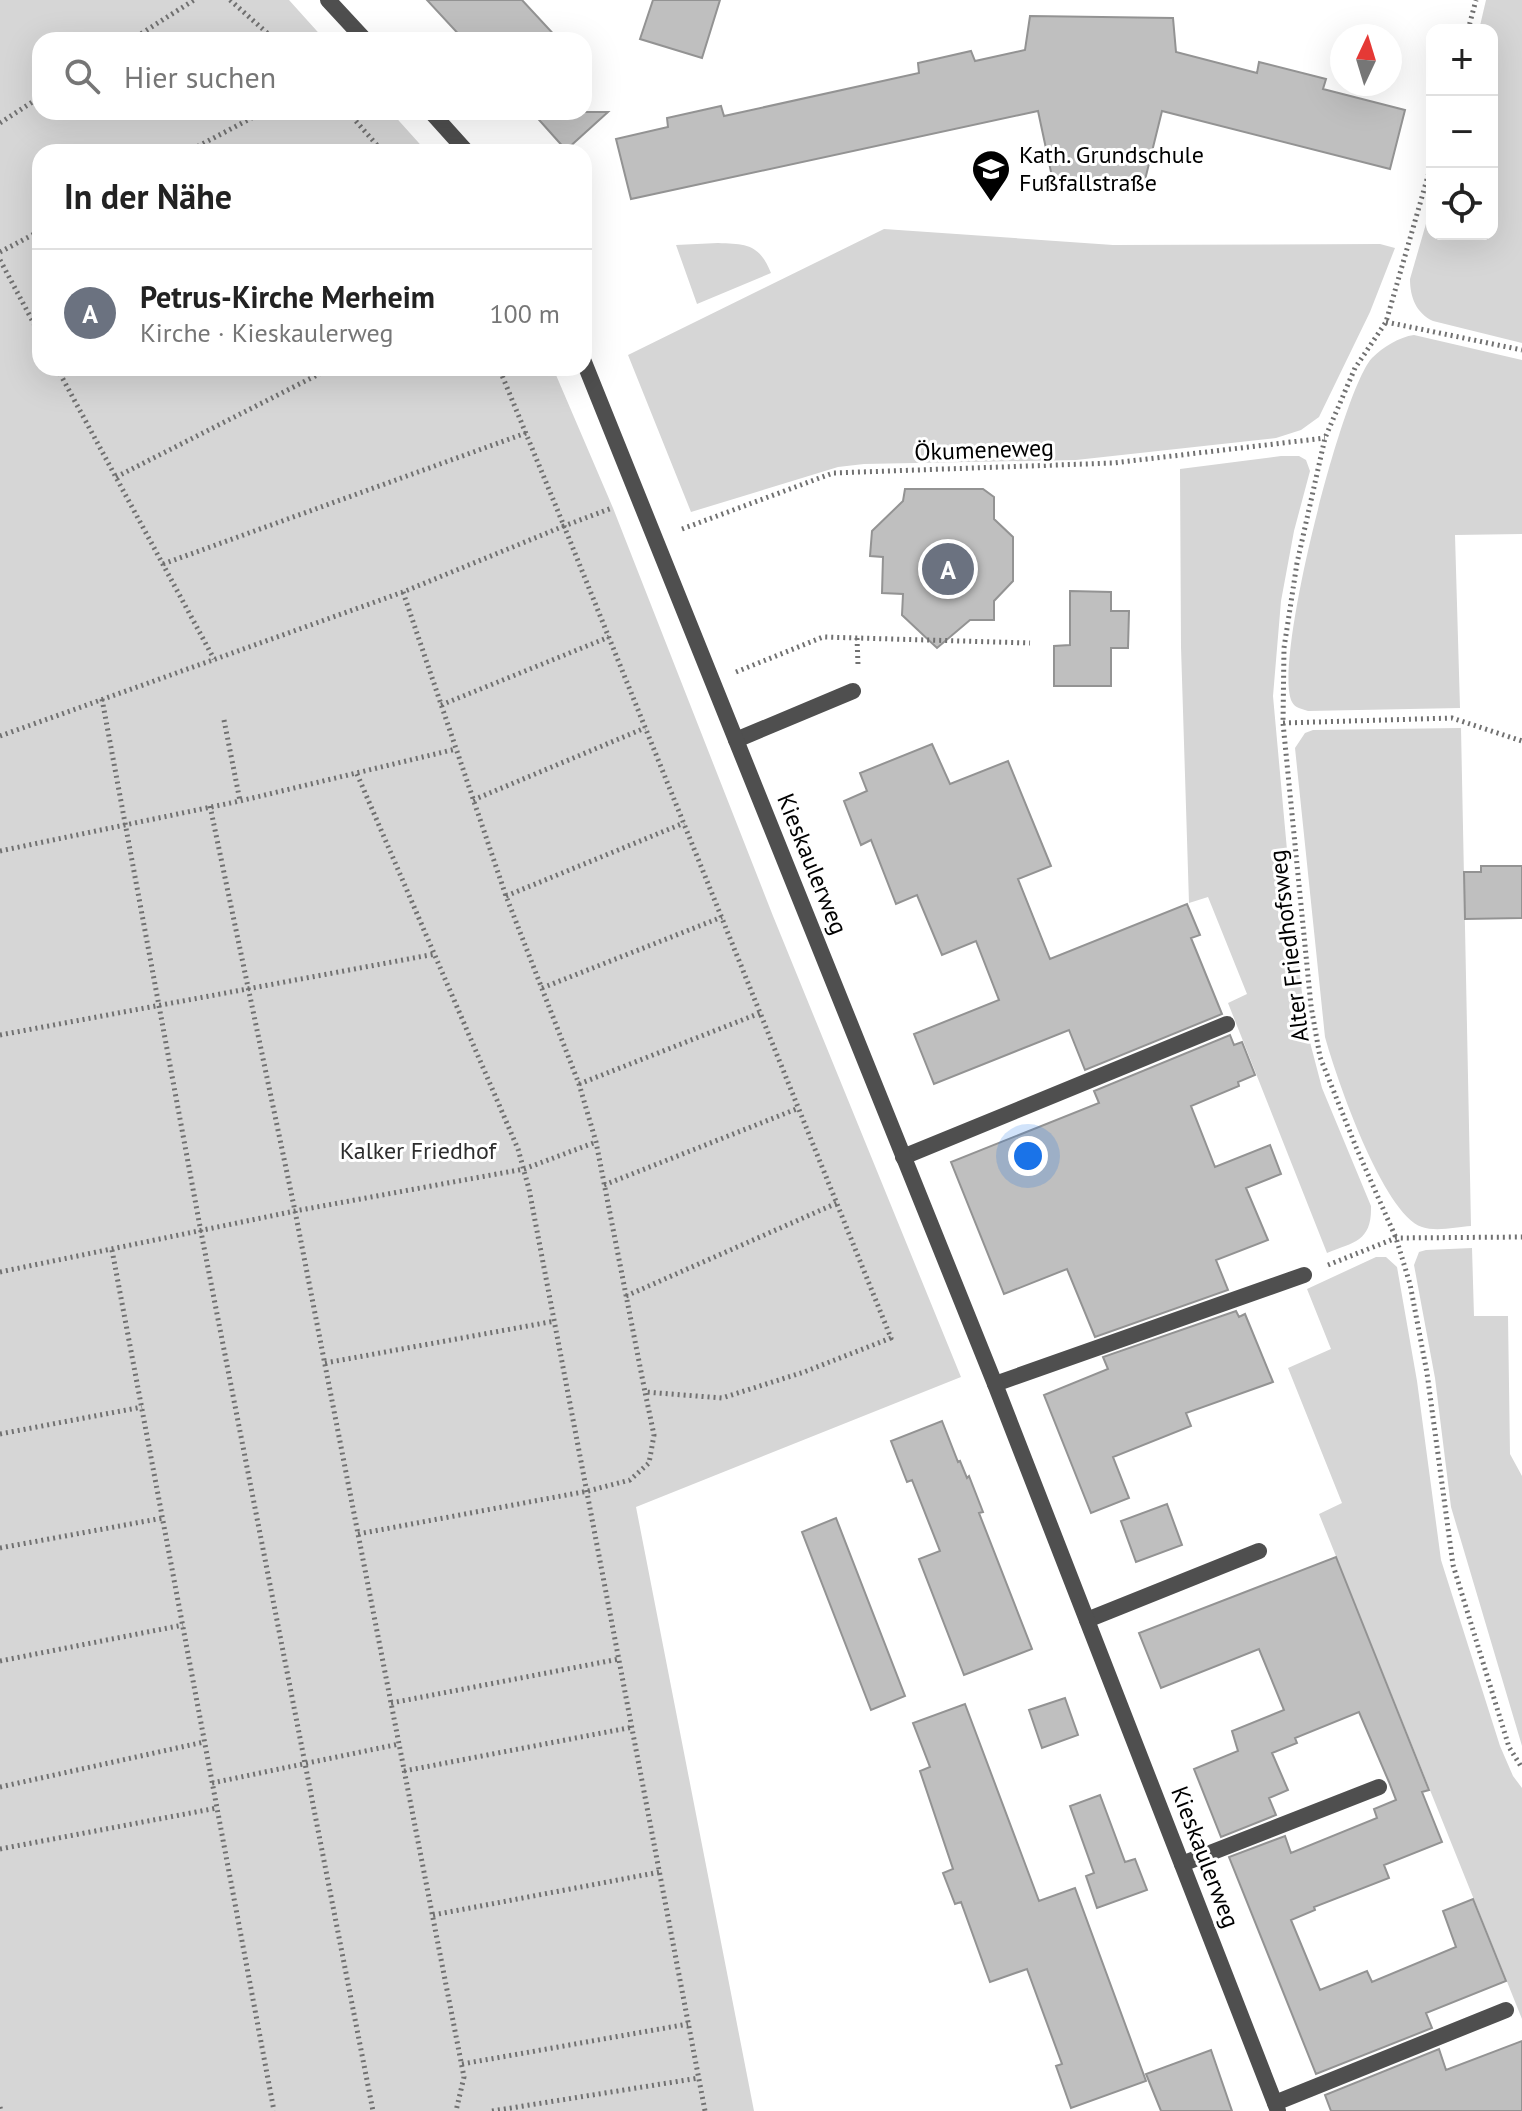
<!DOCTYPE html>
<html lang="de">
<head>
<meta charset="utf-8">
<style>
	:root { --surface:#fff; --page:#f2f2f2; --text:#222; --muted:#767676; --line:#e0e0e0; --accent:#b45309 }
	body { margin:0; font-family:"PT Sans",sans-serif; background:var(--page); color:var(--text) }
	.controls { position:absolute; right:24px; top:24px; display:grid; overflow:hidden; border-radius:16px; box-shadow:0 8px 32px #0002 }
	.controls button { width:72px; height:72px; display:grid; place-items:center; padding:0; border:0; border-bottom:2px solid var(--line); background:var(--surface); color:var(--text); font:40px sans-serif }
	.compass { position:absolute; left:1330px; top:24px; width:72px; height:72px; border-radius:50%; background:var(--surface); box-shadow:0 8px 32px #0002; rotate:4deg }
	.you { position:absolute; left:1028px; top:1156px; width:28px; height:28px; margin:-20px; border:6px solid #fff; border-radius:50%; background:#1a73e8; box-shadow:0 0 0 12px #1a73e833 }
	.badge { display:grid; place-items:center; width:52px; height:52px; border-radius:50%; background:var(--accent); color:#fff; font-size:26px; font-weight:700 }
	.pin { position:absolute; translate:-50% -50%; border:4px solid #fff; box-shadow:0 2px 8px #0006 }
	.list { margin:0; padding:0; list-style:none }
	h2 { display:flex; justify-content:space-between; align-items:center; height:104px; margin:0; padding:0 32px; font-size:34px }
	h2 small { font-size:26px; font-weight:400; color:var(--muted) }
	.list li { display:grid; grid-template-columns:52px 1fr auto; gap:24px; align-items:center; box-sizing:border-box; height:128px; padding:0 32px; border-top:2px solid var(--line) }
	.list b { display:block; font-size:30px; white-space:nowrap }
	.list p { margin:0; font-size:26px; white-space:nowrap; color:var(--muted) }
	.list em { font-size:26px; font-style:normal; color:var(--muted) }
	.icon { flex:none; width:44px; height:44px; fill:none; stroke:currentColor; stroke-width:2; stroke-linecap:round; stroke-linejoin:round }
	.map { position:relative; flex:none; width:1522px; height:2111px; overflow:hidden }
	.search { position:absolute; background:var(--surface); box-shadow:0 8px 32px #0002; left:32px; top:32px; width:560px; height:88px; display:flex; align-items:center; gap:20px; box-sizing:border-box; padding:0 28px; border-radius:24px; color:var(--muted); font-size:30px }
	.panel { position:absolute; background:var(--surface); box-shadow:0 8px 32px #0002; left:32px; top:144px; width:560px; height:232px; border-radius:24px }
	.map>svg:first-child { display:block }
</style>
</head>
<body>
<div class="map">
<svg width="1522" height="2111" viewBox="0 0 1522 2111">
	<rect width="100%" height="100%" fill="#fff"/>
	<path fill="#d6d6d6" d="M 0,0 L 289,0 L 325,40 L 40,40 L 40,112 L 391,112 L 427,152 L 40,152 L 40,368 L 553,368 L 613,508 L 773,916 L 961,1377 L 636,1507 L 754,2111 L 0,2111 Z
		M 1486,0 L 1522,0 L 1522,343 L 1433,321 C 1416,313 1410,297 1410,279 L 1432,203 L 1432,234 L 1492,234 L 1492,30 L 1479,30 Z
		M 884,229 L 1113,245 L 1380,244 L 1395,248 L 1370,312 L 1319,417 L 1301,430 L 1276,438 L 1076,460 L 864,464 L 838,467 L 691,512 L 628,355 Z
		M 718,243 C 747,244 759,244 771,273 L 697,304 L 676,245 Z
		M 1414,335 L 1522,360 L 1522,534 L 1455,535 L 1460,708 L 1308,711 C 1302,709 1295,708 1292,702 C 1272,666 1342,390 1372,358 C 1383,347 1399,337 1414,335 Z
		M 1281,456 L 1299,456 L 1306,460 L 1310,471 L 1294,531 L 1281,601 L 1273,696 L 1293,916 L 1306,1027 L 1322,1088 L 1371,1206 C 1372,1241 1355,1242 1327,1253 L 1228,1003 L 1247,994 L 1208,897 L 1189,903 L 1181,647 L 1180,469 Z
		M 1461,728 L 1471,1226 C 1457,1227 1436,1232 1422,1227 C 1383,1214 1336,1077 1325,1037 L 1295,748 L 1305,733 L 1313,730 Z
		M 1472,1248 L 1474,1316 L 1508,1316 L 1510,1454 L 1522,1476 L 1522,1746 L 1451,1507 L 1435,1378 L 1414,1265 L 1419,1252 L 1426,1250 Z
		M 1376,1257 L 1386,1257 L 1397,1267 L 1417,1381 L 1441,1560 L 1500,1746 L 1513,1776 L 1522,1788 L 1522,2019 L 1319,1514 L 1342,1503 L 1288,1368 L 1331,1349 L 1307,1289 Z"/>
	<path fill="#bfbfbf" stroke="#939393" stroke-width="2" d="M 427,0 L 522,0 L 559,40 L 464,40 Z
		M 653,0 L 720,0 L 702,58 L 640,39 Z
		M 1030,16 L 1173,18 L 1176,52 L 1257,73 L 1259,62 L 1326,79 L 1323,89 L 1405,110 L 1390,169 L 1162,111 L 1143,188 L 1054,186 L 1038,111 L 631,199 L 616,139 L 668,127 L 667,118 L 721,106 L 724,116 L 919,73 L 918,63 L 971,51 L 975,61 L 1025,50 Z
		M 532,112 L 608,112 L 566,150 Z
		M 905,489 L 983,489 L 994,497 L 994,519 L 1013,537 L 1013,581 L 994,601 L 994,620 L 970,620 L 937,648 L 902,615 L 903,594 L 882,593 L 883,557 L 870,556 L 872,531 L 903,501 Z
		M 1070,591 L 1111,592 L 1111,611 L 1129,611 L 1128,648 L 1111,648 L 1111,686 L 1054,686 L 1054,646 L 1070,645 Z
		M 932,744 L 950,784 L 1008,761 L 1051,866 L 1018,879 L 1050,959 L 1187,904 L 1200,935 L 1191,938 L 1222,1014 L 1085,1070 L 1069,1030 L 934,1084 L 914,1034 L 999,1000 L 976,941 L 942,955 L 917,895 L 896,904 L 871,840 L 861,845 L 844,801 L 867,791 L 860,773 Z
		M 1481,866 L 1522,866 L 1522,918 L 1465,919 L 1464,872 L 1481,872 Z
		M 1230,1035 L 1234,1045 L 1242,1042 L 1255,1075 L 1238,1082 L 1239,1086 L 1191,1106 L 1215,1167 L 1270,1145 L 1281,1174 L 1246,1188 L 1268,1240 L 1216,1260 L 1228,1290 L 1095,1337 L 1067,1269 L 1004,1294 L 951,1162 L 1099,1103 L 1094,1091 Z
		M 1236,1311 L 1239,1317 L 1245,1314 L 1273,1382 L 1186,1413 L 1191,1426 L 1113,1457 L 1129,1498 L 1091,1513 L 1044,1395 L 1108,1369 L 1103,1357 Z
		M 942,1421 L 958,1462 L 960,1461 L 967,1478 L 969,1476 L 983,1512 L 979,1513 L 1032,1649 L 964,1675 L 919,1559 L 940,1551 L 912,1480 L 907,1482 L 891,1441 Z
		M 1167,1504 L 1182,1545 L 1136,1562 L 1121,1521 Z
		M 836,1518 L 905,1696 L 871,1710 L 802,1532 Z
		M 1336,1557 L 1429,1790 L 1422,1792 L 1442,1842 L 1384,1865 L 1389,1878 L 1314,1907 L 1315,1910 L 1291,1920 L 1320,1990 L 1367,1971 L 1372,1982 L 1456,1947 L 1443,1911 L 1473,1899 L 1506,1981 L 1426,2013 L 1432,2028 L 1316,2074 L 1229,1857 L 1285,1836 L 1291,1853 L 1377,1818 L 1374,1809 L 1396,1800 L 1389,1782 L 1359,1712 L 1295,1738 L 1297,1743 L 1272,1753 L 1288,1790 L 1269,1798 L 1276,1815 L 1221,1837 L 1194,1769 L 1238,1751 L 1232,1731 L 1284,1710 L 1259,1649 L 1161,1688 L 1139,1633 Z
		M 1065,1698 L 1078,1735 L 1042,1748 L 1029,1710 Z
		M 965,1704 L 1039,1901 L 1075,1888 L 1146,2081 L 1071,2108 L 1056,2066 L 1062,2064 L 1027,1969 L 990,1982 L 961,1902 L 955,1904 L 943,1873 L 953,1869 L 920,1771 L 930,1767 L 913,1723 Z
		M 1100,1795 L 1125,1862 L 1135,1859 L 1147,1890 L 1097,1908 L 1086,1876 L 1094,1873 L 1070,1806 Z
		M 1522,2041 L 1522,2111 L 1331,2111 L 1325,2095 L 1439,2049 L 1446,2070 Z
		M 1211,2050 L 1232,2111 L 1161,2111 L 1146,2074 Z"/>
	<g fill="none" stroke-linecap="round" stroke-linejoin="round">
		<path stroke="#717171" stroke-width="5" stroke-dasharray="2 4" stroke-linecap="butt" d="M 230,0 L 275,40
			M 1468,30 L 1476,0
			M 131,40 L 194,0
			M 348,112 L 383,152
			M 0,123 L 40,97
			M 187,152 L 263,112
			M 1432,162 L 1386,322 L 1355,368 L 1325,438 L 1297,563 L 1284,648 L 1283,723 L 1311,1006 L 1320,1057 L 1356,1147 L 1396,1238 L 1410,1284 L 1427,1373 L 1453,1565 L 1509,1747 L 1522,1768
			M 0,252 L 40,231
			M 0,260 L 40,335
			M 1386,322 L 1522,350
			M 57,368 L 214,659
			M 116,477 L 331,368
			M 682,529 L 833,473 L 1113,463 L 1325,438
			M 163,564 L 526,433
			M 403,592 L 506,896 L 579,1084 L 596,1142 L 645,1392
			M 857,638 L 858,665
			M 736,672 L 823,637 L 1030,643
			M 102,699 L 201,1232 L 373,2111
			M 441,705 L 609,637
			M 224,720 L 240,801
			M 1283,723 L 1452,718 L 1522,741
			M 0,736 L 403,592 L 564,526 L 499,368
			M 357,774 L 518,1149 L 529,1189 L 705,2111
			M 473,800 L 645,728
			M 210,806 L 295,1211 L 464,2077 L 456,2111
			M 0,851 L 240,801 L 456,749
			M 506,896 L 684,823
			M 542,988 L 722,917
			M 0,1035 L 435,954
			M 579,1084 L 760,1013
			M 604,1185 L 799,1108
			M 112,1250 L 274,2111
			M 1328,1265 L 1396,1238 L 1522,1237
			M 0,1272 L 295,1211 L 524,1169 L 596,1142
			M 626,1296 L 837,1203
			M 325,1363 L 555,1321
			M 0,1434 L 142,1407
			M 358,1534 L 588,1491 L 630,1480 L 649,1463 L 654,1435 L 645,1392 L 722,1398 L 804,1372 L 891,1338 L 564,526 L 612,508
			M 0,1548 L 163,1518
			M 0,1661 L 183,1625
			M 391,1703 L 619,1659
			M 404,1771 L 633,1727
			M 212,1783 L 399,1744
			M 0,1787 L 204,1742
			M 0,1849 L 217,1808
			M 433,1915 L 660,1872
			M 462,2064 L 688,2024
			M 0,2107 L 1,2111
			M 492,2111 L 699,2078"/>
		<path stroke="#4f4f4f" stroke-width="16" d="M 736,740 L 853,691
			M 903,1157 L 1227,1024
			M 995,1384 L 1304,1275
			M 1087,1620 L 1259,1551
			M 1182,1864 L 1379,1787
			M 1275,2103 L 1506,2010"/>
		<path stroke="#4f4f4f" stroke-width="16" d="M 328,0 L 365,40
			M 431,112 L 467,152
			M 584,362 L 995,1384 L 1278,2111"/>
	</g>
	<defs>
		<g id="school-pin" transform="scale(2)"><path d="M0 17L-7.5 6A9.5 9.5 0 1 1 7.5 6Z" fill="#000" stroke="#fff"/><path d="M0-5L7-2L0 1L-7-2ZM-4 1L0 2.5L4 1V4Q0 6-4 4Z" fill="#fff"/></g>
	</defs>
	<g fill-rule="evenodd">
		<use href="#school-pin" x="991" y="169"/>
	</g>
	<g text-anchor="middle" stroke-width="6" stroke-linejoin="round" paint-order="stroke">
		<g font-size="24" fill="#000" stroke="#fff" text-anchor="start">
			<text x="1019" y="163">Kath. Grundschule<tspan x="1019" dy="28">Fußfallstraße</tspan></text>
		</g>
		<g font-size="24" fill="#000" stroke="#fff">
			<text transform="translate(984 450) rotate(-2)" y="8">Ökumeneweg</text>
			<text transform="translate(812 864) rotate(68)" y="8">Kieskaulerweg</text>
			<text transform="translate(1289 946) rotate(-97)" y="8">Alter Friedhofsweg</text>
			<text transform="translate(1205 1857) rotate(69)" y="8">Kieskaulerweg</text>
		</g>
		<g font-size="24" fill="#2d2d2d" stroke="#fff">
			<text x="418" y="1159">Kalker Friedhof</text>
		</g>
	</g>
</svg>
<div class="controls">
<button>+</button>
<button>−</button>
<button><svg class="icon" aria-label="locate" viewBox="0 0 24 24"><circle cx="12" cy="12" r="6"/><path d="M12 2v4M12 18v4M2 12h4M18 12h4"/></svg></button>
</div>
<svg class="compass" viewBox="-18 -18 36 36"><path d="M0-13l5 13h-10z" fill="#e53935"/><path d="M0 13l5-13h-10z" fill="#767676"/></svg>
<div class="you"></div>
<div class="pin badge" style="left:948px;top:569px;background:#6b7280">A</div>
<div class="search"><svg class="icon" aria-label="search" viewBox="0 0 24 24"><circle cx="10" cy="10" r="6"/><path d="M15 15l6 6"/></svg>Hier suchen</div>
<section class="panel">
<h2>In der Nähe<small></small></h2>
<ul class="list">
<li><span class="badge" style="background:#6b7280">A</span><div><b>Petrus-Kirche Merheim</b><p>Kirche · Kieskaulerweg</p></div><em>100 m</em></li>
</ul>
</section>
</div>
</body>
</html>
